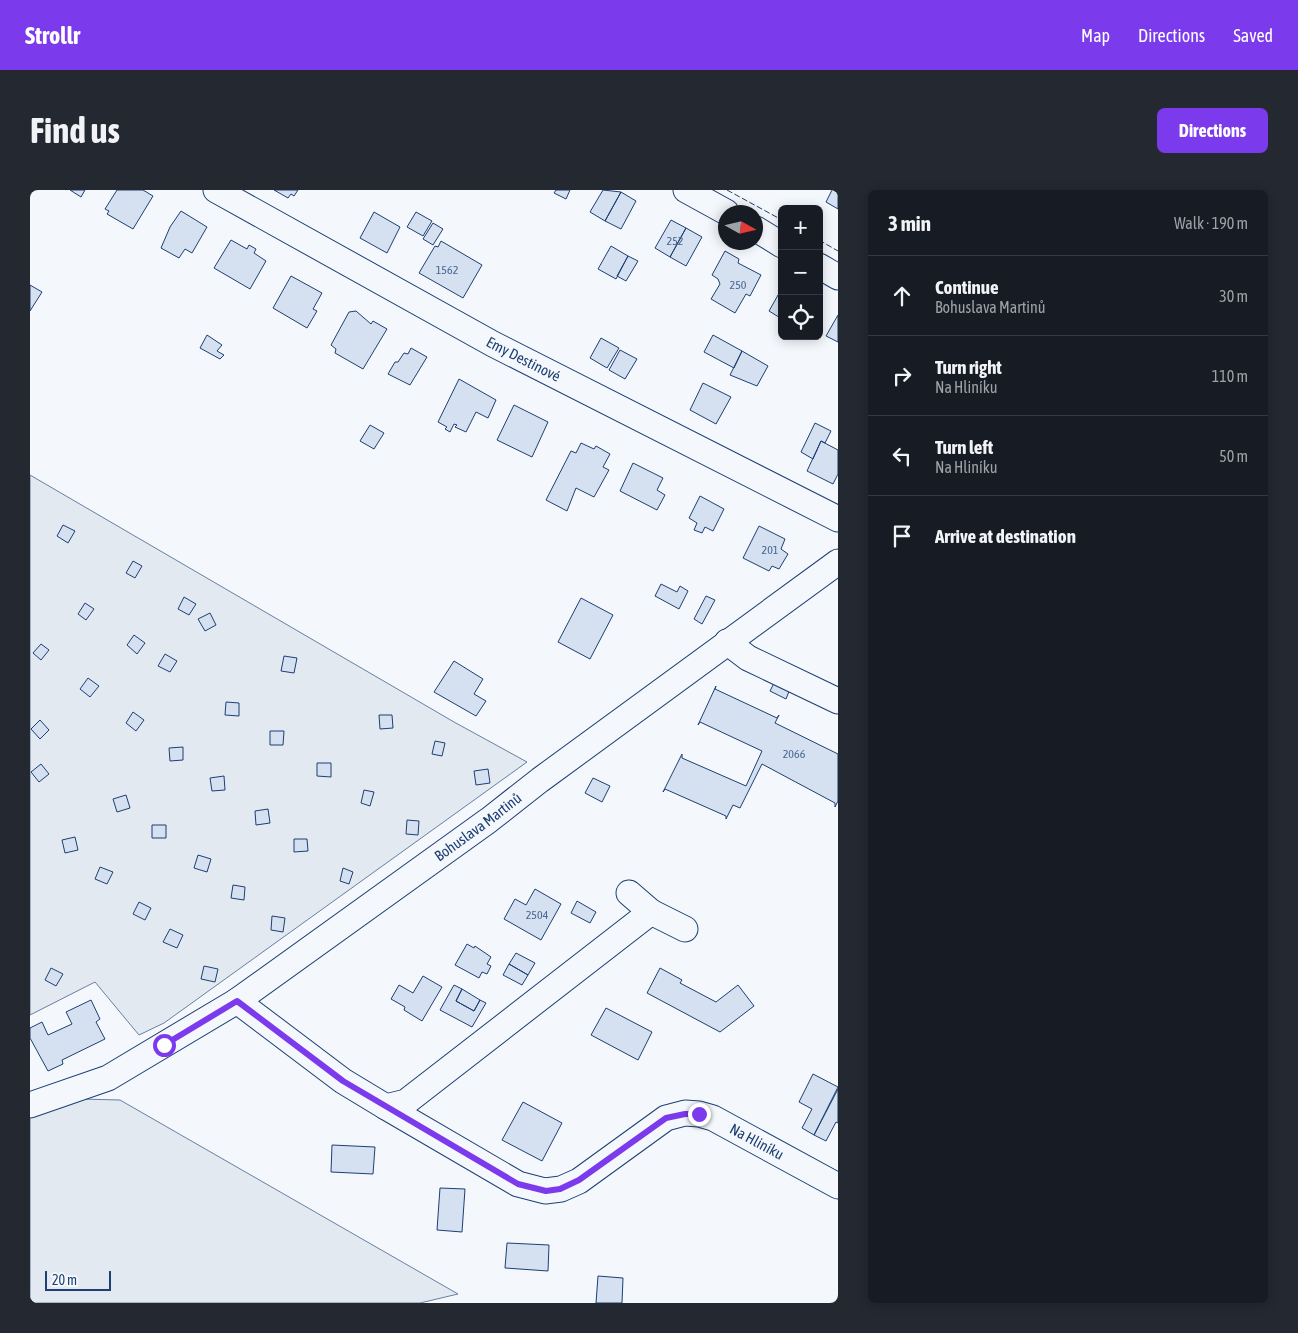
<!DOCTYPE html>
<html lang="en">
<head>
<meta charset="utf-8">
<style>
	:root { --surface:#171b24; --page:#242831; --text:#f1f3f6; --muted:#9ea1a6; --line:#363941; --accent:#7c3aed }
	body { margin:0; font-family:"Asap Condensed",sans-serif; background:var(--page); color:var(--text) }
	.controls { position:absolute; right:15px; top:15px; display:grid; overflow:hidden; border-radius:8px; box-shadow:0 2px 12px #0003 }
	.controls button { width:45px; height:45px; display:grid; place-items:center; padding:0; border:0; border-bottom:1px solid var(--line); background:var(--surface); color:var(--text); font:25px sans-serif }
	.compass { position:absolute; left:688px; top:15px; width:45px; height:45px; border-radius:50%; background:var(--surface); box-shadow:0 2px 12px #0003; rotate:98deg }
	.scale { position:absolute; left:15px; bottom:12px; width:66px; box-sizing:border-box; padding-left:5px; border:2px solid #1d3f73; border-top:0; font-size:14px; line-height:18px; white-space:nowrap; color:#1d3f73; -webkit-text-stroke:4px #f4f7fb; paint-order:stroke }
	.stop { position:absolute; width:15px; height:15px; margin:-11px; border:4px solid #7c3aed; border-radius:50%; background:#fff }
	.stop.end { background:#7c3aed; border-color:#fff; box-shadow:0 1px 5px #0008 }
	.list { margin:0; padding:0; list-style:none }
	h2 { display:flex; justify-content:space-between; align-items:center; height:65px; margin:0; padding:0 20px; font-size:21px }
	h2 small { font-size:16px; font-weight:400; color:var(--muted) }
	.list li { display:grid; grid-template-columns:32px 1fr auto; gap:15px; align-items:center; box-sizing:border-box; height:80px; padding:0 20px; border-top:1px solid var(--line) }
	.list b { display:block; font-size:19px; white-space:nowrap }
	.list p { margin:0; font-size:16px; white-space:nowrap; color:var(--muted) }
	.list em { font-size:16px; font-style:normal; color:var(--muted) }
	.icon { flex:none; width:28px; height:28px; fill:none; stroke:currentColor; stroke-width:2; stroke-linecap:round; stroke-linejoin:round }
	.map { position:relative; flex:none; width:808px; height:1113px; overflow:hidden; border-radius:8px }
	header { display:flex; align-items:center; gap:30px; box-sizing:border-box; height:70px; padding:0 25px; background:var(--accent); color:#fff }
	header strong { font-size:24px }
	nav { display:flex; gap:28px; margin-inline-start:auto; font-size:18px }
	.intro { display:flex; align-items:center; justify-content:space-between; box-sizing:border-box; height:120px; padding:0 30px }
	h1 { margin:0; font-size:35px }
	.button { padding:12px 22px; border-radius:8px; background:var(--accent); color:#fff; font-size:18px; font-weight:700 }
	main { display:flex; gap:30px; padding:0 30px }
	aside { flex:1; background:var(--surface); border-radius:8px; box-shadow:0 2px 12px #0003 }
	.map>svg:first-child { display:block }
</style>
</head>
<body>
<header>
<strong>Strollr</strong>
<nav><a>Map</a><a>Directions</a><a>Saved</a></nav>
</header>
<div class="intro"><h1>Find us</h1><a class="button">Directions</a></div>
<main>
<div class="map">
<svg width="808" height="1113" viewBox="0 0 808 1113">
	<rect width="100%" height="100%" fill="#f4f7fb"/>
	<path fill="#e3e9f0" stroke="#687fa3" d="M 0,285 L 424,532 L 497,572 L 134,833 L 109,845 L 65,792 L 0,825 Z
		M 50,909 L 90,910 L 428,1104 L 390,1113 L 0,1113 L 0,927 Z"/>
	<path fill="#d5e0f0" stroke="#1d3f73" d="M 40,0 L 55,0 L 51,7 Z
		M 87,0 L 113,0 L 123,6 L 103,39 L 77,24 L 79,21 L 75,19 Z
		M 244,0 L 268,0 L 264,6 L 261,4 L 258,8 Z
		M 526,0 L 540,0 L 536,9 L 524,3 Z
		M 573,0 L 591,2 L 575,31 L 560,22 Z
		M 802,0 L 808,0 L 808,19 L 796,12 Z
		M 591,2 L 606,11 L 591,39 L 575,31 Z
		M 151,21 L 177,37 L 162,63 L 155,59 L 149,68 L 131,58 L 140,37 Z
		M 344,22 L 370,37 L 357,63 L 330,48 Z
		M 386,22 L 402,31 L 393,46 L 377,37 Z
		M 641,30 L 656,38 L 640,67 L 625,58 Z
		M 403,33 L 413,39 L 403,55 L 393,49 Z
		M 656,38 L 672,47 L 656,76 L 640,67 Z
		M 201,50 L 217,59 L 219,55 L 226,59 L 224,63 L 236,71 L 220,99 L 184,78 Z
		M 411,51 L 452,75 L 433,108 L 389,83 L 405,56 L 408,57 Z
		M 581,56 L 598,66 L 586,89 L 568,79 Z
		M 695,61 L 709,69 L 708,73 L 731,85 L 720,106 L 716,104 L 705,123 L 681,109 L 690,94 L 688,89 L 682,85 Z
		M 598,66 L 608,71 L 596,91 L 587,86 Z
		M 261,86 L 292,103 L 283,119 L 287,121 L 277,138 L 243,118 Z
		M 0,95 L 12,102 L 0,121 Z
		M 752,98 L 752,129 L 739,121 Z
		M 326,121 L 341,134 L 343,131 L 357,139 L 333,179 L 305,163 L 306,159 L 301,155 L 319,122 Z
		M 808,125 L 808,152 L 796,146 Z
		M 177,145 L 192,155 L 187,161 L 194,165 L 190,169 L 170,158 Z
		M 683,145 L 712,161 L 704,178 L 674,162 Z
		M 571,148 L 589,158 L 577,178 L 560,168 Z
		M 381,158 L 397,167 L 380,195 L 358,184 L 365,172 L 368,172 L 374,163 L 378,164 Z
		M 590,160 L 607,169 L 595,189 L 579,180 Z
		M 712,161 L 738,176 L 727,196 L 700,185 Z
		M 429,189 L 466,210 L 458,228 L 446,222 L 436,242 L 425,237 L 427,235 L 424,234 L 420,242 L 415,239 L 417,237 L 408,232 Z
		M 673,193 L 701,207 L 686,234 L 660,220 Z
		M 484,215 L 518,232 L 502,267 L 467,250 Z
		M 785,233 L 801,241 L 795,253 L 791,251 L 783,269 L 771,262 Z
		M 340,235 L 354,243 L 344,259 L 330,251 Z
		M 791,251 L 808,260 L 808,284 L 803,294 L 777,281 Z
		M 551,253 L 564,259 L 566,256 L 580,264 L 573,277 L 579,280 L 564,307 L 546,298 L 537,321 L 516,310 L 541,261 L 546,263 Z
		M 603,273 L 633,288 L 627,300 L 635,305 L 627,320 L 590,301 Z
		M 670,306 L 694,319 L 683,341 L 675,337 L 672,343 L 664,340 L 667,333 L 659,328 Z
		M 33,335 L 45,341 L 38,353 L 27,346 Z
		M 729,336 L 755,349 L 751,359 L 758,364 L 749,379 L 742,376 L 739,381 L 713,368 Z
		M 103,371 L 112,376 L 105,388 L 96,383 Z
		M 631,394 L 647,402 L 650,396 L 658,401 L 649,419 L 625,406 Z
		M 676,406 L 685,410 L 672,434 L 664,429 Z
		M 154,407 L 166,414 L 159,425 L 148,419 Z
		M 551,408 L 583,425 L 560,469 L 528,452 Z
		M 55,413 L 64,419 L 56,430 L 48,424 Z
		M 180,423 L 186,435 L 175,441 L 168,429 Z
		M 104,445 L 115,453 L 107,464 L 97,455 Z
		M 11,454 L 19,460 L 11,470 L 3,463 Z
		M 135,464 L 147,471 L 140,482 L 128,476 Z
		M 254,466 L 267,468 L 264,483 L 251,481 Z
		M 424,471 L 453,489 L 444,504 L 456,511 L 446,526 L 404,502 Z
		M 58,488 L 69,496 L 60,507 L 50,499 Z
		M 745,491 L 760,499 L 756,509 L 740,501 Z
		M 686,496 L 685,499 L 747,528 L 749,525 L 745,533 L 808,564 L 808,611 L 805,617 L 805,613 L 732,574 L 710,618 L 703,615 L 696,629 L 696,626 L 635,599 L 633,602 L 652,564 L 652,568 L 716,596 L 732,561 L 670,532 L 668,535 Z
		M 196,512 L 209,513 L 209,526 L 195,525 Z
		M 103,522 L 114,530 L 106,541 L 96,533 Z
		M 349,525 L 362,525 L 363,538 L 350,539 Z
		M 10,530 L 19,540 L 10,549 L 1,539 Z
		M 240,541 L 254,541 L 253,555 L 240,555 Z
		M 405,551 L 415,553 L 412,566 L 402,564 Z
		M 153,557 L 153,570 L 140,571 L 139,558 Z
		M 287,573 L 301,573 L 301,587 L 287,586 Z
		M 11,574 L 19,584 L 9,592 L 1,582 Z
		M 458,579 L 460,593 L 446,595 L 444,581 Z
		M 194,586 L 195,600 L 182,601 L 180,588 Z
		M 563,588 L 580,596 L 572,612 L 555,603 Z
		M 334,600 L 344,602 L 340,616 L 331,613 Z
		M 96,605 L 100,618 L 87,622 L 83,609 Z
		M 238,619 L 240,633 L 226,635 L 225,621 Z
		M 377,630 L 389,631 L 388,645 L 376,644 Z
		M 122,635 L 136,635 L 136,648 L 122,648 Z
		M 45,647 L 48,660 L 35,663 L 32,650 Z
		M 264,649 L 277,649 L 278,661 L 264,662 Z
		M 168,665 L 181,669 L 177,682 L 164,678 Z
		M 70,677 L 83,682 L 77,694 L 65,689 Z
		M 313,678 L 323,682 L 319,694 L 310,691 Z
		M 203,695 L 215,697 L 214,710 L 201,708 Z
		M 505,699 L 531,714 L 511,750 L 474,729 L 485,709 L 496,715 Z
		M 547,711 L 566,722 L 560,733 L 541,723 Z
		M 109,712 L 121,718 L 115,730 L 103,724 Z
		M 242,726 L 255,728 L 253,742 L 241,740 Z
		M 140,739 L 153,745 L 147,758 L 133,752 Z
		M 437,754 L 444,758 L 445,756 L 461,767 L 457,774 L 461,776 L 457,784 L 452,782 L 449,788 L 425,775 Z
		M 486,763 L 505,773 L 498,785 L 479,774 Z
		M 479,774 L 498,785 L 492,795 L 473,785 Z
		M 174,776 L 188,779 L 185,792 L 171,789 Z
		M 21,778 L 33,784 L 26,796 L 15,790 Z
		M 630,778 L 652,790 L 650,793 L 686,812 L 708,795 L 724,816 L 690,842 L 617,803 Z
		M 393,786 L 412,797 L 392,831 L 374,820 L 375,817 L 361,809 L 369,795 L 383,803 Z
		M 424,795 L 432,799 L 426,811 L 444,821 L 450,810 L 456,813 L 442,837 L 410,820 Z
		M 432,799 L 450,810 L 444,821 L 426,811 Z
		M 61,810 L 70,829 L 66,832 L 75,849 L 32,870 L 33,874 L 18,881 L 0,848 L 0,838 L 12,832 L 18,845 L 42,834 L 36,822 Z
		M 576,818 L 622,842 L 608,870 L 561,845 Z
		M 783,884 L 808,897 L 784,945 L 772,938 L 782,919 L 769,912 Z
		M 808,899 L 808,933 L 806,932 L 796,951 L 784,945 Z
		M 493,912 L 532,933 L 512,971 L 472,950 Z
		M 302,955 L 345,957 L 343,984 L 301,982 Z
		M 410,998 L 435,999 L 432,1042 L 407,1040 Z
		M 477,1053 L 519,1055 L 518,1081 L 475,1078 Z
		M 568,1086 L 593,1088 L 592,1113 L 566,1113 Z"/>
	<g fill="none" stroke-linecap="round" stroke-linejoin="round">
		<g stroke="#1d3f73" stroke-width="27">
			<g id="minor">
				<path id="s1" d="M 186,0 L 463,154 L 808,329"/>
				<path d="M 656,0 L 696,22"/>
				<path d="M 726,39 L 752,55"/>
				<path d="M 789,76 L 808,87"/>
				<path d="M 697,452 L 718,468 L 808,511"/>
				<path d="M 599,703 L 621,722 L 655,739"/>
				<path d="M 207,811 L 313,891 L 356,917 L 376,912 L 621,722"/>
				<path id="s2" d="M 0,915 L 78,888 L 207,811 L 459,630 L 510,590 L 808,372"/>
				<path id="s3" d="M 356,917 L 488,994 L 515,1001 L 531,999 L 549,991 L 636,928 L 655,923 L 669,924 L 683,928 L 808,996"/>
			</g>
		</g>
		<use href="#minor" stroke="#f4f7fb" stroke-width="25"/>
		<path stroke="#1d3f73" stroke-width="1" stroke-dasharray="6 2.5" stroke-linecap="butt" d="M 697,0 L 752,30
			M 789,50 L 808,61"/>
	</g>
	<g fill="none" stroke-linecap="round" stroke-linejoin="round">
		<path stroke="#7c3aed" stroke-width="6" d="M 134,855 L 207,811 L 313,891 L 488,994 L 516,1001 L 530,999 L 549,990 L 636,928 L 655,924 L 669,924"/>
	</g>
	<g text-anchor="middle" stroke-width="4" stroke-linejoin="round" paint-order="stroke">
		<g font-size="12" fill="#4b6792">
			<text x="645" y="55">252</text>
			<text x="417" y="84">1562</text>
			<text x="708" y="99">250</text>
			<text x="740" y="364">201</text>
			<text x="764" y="568">2066</text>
			<text x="507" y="729">2504</text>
		</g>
		<g font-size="15" fill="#1d3f73" stroke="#f4f7fb">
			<text dy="5" stroke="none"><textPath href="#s1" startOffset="351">Emy Destinové</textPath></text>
			<text dy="5" stroke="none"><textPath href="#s2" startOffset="530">Bohuslava Martinů</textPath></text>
			<text dy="5" stroke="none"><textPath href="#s3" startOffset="422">Na Hliníku</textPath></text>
		</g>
	</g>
</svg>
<div class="controls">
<button>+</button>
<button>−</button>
<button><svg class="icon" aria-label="locate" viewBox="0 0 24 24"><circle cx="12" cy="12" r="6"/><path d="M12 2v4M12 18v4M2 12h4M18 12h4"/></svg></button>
</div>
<svg class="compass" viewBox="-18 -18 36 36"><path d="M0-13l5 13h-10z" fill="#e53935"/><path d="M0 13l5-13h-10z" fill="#9ea1a6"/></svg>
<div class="scale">20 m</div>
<div class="stop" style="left:134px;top:855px"></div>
<div class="stop end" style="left:669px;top:924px"></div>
</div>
<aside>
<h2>3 min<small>Walk · 190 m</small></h2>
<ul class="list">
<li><svg class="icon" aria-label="ahead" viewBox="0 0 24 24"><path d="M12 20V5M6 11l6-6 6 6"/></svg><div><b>Continue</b><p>Bohuslava Martinů</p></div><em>30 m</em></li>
<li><svg class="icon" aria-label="right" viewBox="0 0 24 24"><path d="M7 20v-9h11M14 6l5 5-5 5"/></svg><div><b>Turn right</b><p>Na Hliníku</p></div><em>110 m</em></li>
<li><svg class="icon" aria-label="left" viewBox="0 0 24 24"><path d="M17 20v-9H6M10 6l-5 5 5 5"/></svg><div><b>Turn left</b><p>Na Hliníku</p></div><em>50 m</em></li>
<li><svg class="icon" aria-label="arrive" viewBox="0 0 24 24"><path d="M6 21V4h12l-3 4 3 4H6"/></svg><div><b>Arrive at destination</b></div></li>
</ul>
</aside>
</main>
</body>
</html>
